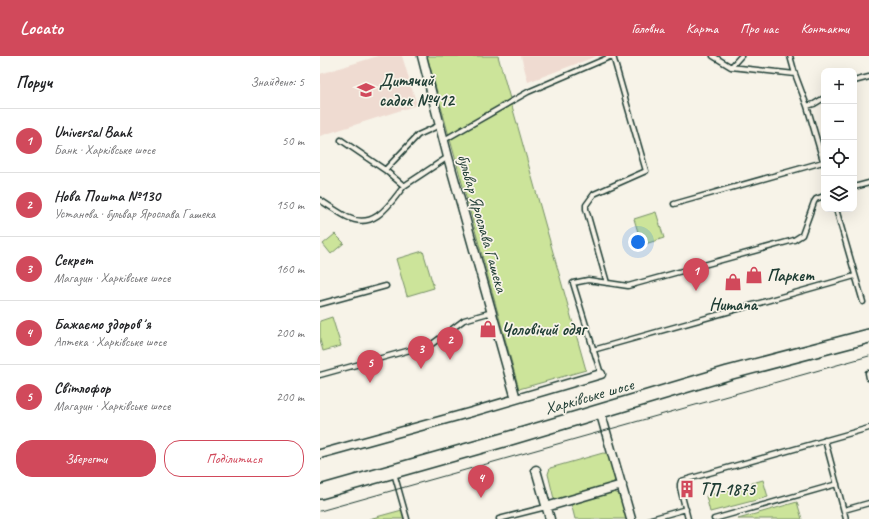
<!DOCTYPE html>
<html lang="uk">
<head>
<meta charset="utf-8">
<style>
	:root { --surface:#fff; --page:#f6f6f6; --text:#202124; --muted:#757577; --line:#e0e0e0; --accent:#d1495b }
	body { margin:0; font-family:Caveat,sans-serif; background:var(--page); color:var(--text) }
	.controls { position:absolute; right:12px; top:12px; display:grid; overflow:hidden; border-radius:8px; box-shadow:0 4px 16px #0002 }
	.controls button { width:36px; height:36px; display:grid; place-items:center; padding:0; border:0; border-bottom:1px solid var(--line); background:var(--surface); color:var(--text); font:20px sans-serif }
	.you { position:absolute; left:318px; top:186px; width:14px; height:14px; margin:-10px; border:3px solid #fff; border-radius:50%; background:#1a73e8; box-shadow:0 0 0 6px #1a73e833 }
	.badge { display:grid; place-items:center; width:26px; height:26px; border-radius:50%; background:var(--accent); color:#fff; font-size:13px; font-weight:700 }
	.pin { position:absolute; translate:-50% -33px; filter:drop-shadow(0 1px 2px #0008) }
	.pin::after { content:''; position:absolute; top:21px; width:14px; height:12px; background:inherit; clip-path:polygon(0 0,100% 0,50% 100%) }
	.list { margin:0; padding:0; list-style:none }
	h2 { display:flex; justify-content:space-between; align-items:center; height:52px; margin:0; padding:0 16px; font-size:17px }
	h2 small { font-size:13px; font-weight:400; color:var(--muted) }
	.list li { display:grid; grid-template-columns:26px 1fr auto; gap:12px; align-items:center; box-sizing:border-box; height:64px; padding:0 16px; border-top:1px solid var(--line) }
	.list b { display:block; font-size:15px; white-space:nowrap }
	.list p { margin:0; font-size:13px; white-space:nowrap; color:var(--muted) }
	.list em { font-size:13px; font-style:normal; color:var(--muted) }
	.actions { display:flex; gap:8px; padding:12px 16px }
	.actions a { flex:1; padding:9px 0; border:1px solid var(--accent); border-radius:16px; text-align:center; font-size:14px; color:var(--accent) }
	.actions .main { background:var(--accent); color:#fff }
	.icon { flex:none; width:22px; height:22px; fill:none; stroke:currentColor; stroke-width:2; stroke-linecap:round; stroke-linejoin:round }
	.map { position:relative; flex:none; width:549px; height:463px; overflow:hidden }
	header { display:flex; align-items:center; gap:24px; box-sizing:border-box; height:56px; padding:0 20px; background:var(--accent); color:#fff }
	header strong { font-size:19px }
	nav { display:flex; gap:22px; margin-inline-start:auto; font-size:14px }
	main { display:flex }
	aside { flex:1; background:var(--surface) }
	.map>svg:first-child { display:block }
</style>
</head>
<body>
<header>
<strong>Locato</strong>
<nav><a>Головна</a><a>Карта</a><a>Про нас</a><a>Контакти</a></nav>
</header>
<main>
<aside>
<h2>Поруч<small>Знайдено: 5</small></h2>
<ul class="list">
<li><span class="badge">1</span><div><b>Universal Bank</b><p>Банк · Харківське шосе</p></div><em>50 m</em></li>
<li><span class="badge">2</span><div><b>Нова Пошта №130</b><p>Установа · бульвар Ярослава Гашека</p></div><em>150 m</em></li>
<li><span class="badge">3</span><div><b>Секрет</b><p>Магазин · Харківське шосе</p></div><em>160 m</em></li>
<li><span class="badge">4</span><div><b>Бажаємо здоровʼя</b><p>Аптека · Харківське шосе</p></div><em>200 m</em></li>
<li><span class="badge">5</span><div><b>Світлофор</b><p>Магазин · Харківське шосе</p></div><em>200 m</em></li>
</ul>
<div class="actions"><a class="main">Зберегти</a><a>Поділитися</a></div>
</aside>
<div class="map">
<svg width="549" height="463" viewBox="0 0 549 463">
	<rect width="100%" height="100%" fill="#f7f3e8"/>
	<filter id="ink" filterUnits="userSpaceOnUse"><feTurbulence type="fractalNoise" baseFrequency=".025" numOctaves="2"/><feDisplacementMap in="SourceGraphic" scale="8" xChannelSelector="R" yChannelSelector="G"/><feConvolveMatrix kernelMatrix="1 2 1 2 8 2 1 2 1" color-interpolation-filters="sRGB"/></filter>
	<g filter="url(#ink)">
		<path fill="#efdbd1" d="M 58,0 L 82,0 L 97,49 L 0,80 L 0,18 Z
			M 201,0 L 277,0 L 208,26 Z"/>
		<path fill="#cce49a" stroke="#769067" d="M 107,0 L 178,0 L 266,314 L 199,333 Z
			M 336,156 L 344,182 L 322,189 L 314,163 Z
			M 15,178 L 24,187 L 11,198 L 3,188 Z
			M 103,195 L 114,232 L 87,240 L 76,203 Z
			M 12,261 L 21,290 L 3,295 L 0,284 L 0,265 Z
			M 283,397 L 290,398 L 296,421 L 292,430 L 241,444 L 234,443 L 228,418 L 230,412 Z
			M 443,424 L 448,441 L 390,456 L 386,440 Z
			M 294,436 L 301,439 L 308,463 L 255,463 L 251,447 Z
			M 477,446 L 482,463 L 418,463 Z
			M 82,454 L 84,463 L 49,463 Z"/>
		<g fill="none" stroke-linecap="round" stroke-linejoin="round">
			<g stroke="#1f3d34" stroke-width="7">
				<path id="lane" d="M 393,0 L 411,11 L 475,18
					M 470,0 L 475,18 L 487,50 L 504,108
					M 411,11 L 421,0
					M 534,25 L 549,21
					M 487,50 L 494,48 L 504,42
					M 21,84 L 65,114
					M 124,84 L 208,36 L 292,0
					M 84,130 L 128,101
					M 534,131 L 549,127
					M 0,144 C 9,150 18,156 27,161 C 54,175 70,148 84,130 L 65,114 L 98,79 L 120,69
					M 354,148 L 503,106
					M 516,153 L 543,246
					M 287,227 L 266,153 L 266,149 L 274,138 L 326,115 L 293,0
					M 0,248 L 66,230
					M 273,294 L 535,220
					M 548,317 L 549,322
					M 281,318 L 253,227 L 268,224 L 308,230 L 474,184 L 482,179 L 494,146 L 496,143 L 504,140
					M 0,319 L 112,288 L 144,264 L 172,256
					M 505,384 L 526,463
					M 74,417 L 87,463
					M 524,454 L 549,447
					M 179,463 L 226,451
					M 331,463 L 366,453
					M 368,463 L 360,432 L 360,428 L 361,425 L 549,372
					M 394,463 L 517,428"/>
			</g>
			<g stroke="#1f3d34" stroke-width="11">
				<path id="street" d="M 102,0 L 128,101 L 196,343
					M 280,355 L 311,463
					M 0,398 L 152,356 L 281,318
					M 216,414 L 230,463
					M 226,451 L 302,429"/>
			</g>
			<g stroke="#1f3d34" stroke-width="16">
				<path id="primary" d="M 0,436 L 187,383 L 408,317 L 549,280"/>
			</g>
			<use href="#lane" stroke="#f7f3e8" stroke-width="4"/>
			<use href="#street" stroke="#f7f3e8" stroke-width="8"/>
			<use href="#primary" stroke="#f7f3e8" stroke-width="13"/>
			<path stroke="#1f3d34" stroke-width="1" d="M 0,455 L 549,300"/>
		</g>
	</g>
	<defs>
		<g id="school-bare" transform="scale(1.38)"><path d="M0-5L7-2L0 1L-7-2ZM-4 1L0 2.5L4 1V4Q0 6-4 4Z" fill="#d1495b" stroke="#f7f3e8" stroke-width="2.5" paint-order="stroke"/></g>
		<g id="shop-bare" transform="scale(1.38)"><path d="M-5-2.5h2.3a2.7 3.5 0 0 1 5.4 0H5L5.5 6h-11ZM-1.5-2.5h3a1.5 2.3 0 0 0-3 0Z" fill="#d1495b" stroke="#f7f3e8" stroke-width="2.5" paint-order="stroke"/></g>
		<g id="building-bare" transform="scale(1.38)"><path d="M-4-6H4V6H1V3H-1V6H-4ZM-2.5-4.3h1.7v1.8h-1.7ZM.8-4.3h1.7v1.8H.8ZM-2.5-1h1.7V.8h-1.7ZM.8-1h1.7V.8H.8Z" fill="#d1495b" stroke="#f7f3e8" stroke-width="2.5" paint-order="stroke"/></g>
	</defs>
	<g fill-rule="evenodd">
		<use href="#school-bare" x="46" y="34"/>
		<use href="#shop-bare" x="434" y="219"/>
		<use href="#shop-bare" x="413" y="226"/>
		<use href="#shop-bare" x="168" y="273"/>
		<use href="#building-bare" x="367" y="433"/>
	</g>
	<g text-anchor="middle" stroke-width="3.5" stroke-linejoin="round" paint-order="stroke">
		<g font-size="17" font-weight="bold" fill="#1f3d34" stroke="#f7f3e8" text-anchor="start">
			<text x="59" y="30">Дитячий<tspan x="59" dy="20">садок №412</tspan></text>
			<text x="447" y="225">Паркет</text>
			<text x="413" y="254" text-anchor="middle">Humana</text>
			<text x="181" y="279">Чоловічий одяг</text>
			<text x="380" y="439">ТП-1875</text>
		</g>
		<g font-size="17" fill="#1f3d34" stroke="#f7f3e8">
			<text transform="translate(163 167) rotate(74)" y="6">бульвар Ярослава Гашека</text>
			<text transform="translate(269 340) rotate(-16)" y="6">Харківське шосе</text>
		</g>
	</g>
</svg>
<div class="controls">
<button>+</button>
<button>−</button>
<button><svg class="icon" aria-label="locate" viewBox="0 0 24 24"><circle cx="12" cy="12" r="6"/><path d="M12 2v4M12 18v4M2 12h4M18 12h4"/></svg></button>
<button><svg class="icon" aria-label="layers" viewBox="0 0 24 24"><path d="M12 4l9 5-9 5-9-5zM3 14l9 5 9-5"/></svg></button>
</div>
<div class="you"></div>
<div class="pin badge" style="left:376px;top:235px">1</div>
<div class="pin badge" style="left:130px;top:304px">2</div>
<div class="pin badge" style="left:101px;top:313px">3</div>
<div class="pin badge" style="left:161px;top:442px">4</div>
<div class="pin badge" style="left:50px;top:327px">5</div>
</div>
</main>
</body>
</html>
